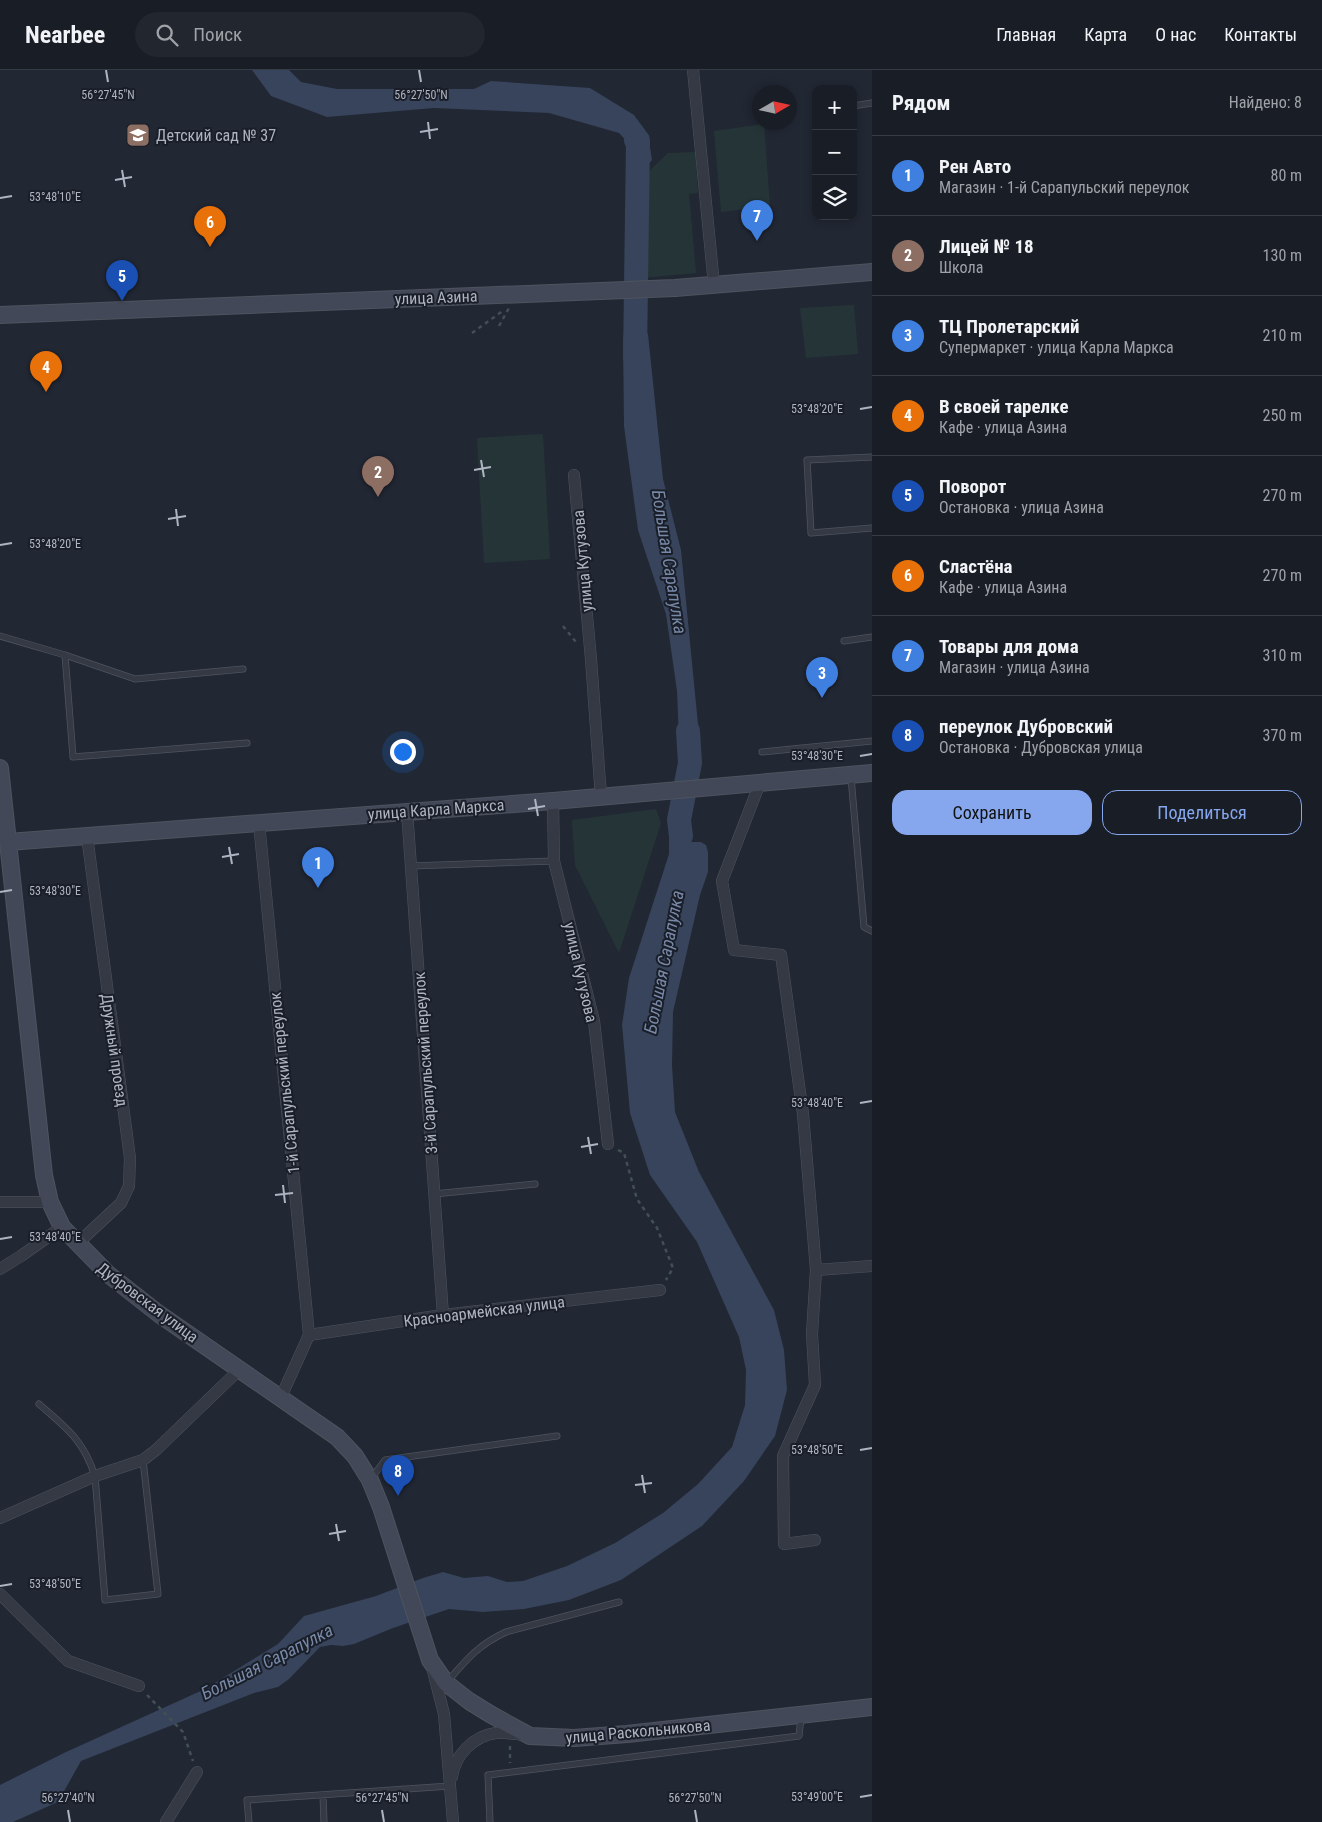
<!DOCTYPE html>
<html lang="ru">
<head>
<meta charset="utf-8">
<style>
	:root { --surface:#191d26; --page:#22262e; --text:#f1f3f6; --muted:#9fa2a7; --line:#373b43; --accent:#86a7ed }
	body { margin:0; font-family:"Roboto Condensed",sans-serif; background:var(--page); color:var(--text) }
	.controls { position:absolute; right:15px; top:15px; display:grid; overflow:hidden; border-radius:10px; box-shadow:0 2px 8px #0003 }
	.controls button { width:45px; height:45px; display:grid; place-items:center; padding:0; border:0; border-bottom:1px solid var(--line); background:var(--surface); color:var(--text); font:25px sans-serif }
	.compass { position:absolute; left:752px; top:15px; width:45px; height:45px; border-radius:50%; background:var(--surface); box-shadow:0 2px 8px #0003; rotate:81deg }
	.you { position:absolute; left:402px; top:681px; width:18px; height:18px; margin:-12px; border:4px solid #fff; border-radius:50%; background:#1a73e8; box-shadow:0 0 0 8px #1a73e833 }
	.badge { display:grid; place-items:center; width:32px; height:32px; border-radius:50%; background:var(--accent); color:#fff; font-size:16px; font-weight:700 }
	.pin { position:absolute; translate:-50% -41px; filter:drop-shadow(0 1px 2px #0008) }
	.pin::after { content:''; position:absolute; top:26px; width:18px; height:15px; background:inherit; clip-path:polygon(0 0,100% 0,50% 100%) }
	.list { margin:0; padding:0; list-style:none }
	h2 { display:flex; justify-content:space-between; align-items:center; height:65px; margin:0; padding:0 20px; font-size:21px }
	h2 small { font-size:16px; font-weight:400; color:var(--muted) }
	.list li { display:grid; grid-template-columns:32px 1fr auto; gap:15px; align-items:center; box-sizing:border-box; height:80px; padding:0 20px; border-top:1px solid var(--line) }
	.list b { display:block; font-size:19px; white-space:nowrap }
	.list p { margin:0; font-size:16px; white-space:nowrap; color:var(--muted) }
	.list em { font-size:16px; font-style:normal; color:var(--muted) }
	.actions { display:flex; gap:10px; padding:15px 20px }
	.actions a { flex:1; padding:11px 0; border:1px solid var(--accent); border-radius:15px; text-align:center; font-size:18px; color:var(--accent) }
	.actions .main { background:var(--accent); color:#111 }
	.icon { flex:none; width:28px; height:28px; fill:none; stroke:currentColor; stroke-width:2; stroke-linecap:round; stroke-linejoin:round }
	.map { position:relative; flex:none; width:872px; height:1752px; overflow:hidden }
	header { display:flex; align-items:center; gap:30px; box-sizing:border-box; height:70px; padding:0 25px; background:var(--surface); border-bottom:1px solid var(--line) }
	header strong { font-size:24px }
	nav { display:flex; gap:28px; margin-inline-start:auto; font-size:18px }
	.search { width:350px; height:45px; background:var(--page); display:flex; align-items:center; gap:12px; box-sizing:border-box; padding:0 18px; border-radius:28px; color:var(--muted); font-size:19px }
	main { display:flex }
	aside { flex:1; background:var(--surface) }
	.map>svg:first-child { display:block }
</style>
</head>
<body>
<header>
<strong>Nearbee</strong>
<div class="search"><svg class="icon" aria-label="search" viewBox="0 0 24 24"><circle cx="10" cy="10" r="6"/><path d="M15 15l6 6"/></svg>Поиск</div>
<nav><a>Главная</a><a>Карта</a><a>О нас</a><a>Контакты</a></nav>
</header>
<main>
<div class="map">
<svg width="872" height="1752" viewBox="0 0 872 1752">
	<rect width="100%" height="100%" fill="#212733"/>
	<path fill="#253537" d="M 764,54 L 770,136 L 721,142 L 714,61 Z
		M 695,82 L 698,123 L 689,124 L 696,203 L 642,208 L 643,107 L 668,83 Z
		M 854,235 L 858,284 L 806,288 L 800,238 Z
		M 543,364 L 550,489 L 484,493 L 477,368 Z
		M 656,739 L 661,753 L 619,883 L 575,795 L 572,750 Z"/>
	<path fill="#37445b" d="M 252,0 L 289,0 L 301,12 L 337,19 L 474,19 L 491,11 L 590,18 L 634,45 L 648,64 L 652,90 L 642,102 L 631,100 L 633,78 L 619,63 L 549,43 L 434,38 L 327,47 L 271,26 Z
		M 626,248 L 648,264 L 663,409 L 681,480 L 698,654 L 698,692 L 680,694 L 677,621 L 666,544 L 638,460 L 624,356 L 623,270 Z
		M 685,735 L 687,749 L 686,769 L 689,772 L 701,772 L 706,775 L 708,782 L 708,802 L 700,825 L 673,942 L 672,995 L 675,1042 L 699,1102 L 774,1240 L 784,1280 L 787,1320 L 775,1366 L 744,1411 L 702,1456 L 621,1510 L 569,1530 L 524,1539 L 483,1542 L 449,1539 L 393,1558 L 354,1574 L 343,1576 L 331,1575 L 320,1577 L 289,1609 L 278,1617 L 254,1623 L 81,1691 L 58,1732 L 13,1752 L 0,1752 L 0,1715 L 66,1682 L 205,1619 L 278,1574 L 304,1546 L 376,1526 L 423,1508 L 443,1502 L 464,1508 L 488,1506 L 507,1512 L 523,1511 L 567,1496 L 615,1473 L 663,1443 L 698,1414 L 732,1377 L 745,1335 L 746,1300 L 739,1267 L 697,1172 L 650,1105 L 630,1043 L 622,955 L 629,908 L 669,784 L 669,761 L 674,736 Z"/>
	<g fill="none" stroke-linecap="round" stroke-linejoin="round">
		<path stroke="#37445b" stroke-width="24" d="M 635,287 L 638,71 L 636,70
			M 681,766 L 679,750 L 690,693 L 688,661"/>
		<g stroke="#4e545f" stroke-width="7">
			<path id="lane" d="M 853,36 L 872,33
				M 872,387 L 807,390 L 811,463 L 872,458
				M 0,566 L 65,585 L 135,609 L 243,599
				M 844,571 L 872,567
				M 65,585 L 73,687 L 247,673
				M 762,682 L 872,671
				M 851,707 L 864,857 L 872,861
				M 411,796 L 554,791
				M 434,1124 L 535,1114
				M 39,1334 C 66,1358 83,1369 95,1406 L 105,1530 L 158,1524 L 143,1390
				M 371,1409 L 385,1390 L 557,1366
				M 447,1612 C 467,1589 478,1575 506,1562 L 619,1532
				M 323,1725 L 324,1752
				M 249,1752 L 247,1730 L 450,1716
				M 490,1752 L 488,1705 L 799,1666 L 801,1647"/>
		</g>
		<g stroke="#4e545f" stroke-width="12">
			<path id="street" d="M 693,0 L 714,215
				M 574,405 L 591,589 L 601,727
				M 760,713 L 722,811 L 734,880 L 781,885 L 803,1044 L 816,1200 L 812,1264 L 815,1315 L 783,1386 L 784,1474 L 815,1470
				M 553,731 L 554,791 L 594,951 L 608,1074
				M 407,741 L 443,1245
				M 259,753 L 309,1265 L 281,1327
				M 0,1132 L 50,1132
				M 77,1174 L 121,1133 L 129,1116 L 130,1088 L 87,766
				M 0,1199 L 21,1186 L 62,1157
				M 816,1200 L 872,1196
				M 309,1265 L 443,1245 L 660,1220
				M 0,1448 L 95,1406 L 143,1390 L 156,1380 L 240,1299
				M 0,1524 L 68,1591 L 139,1616
				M 433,1601 L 444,1644 L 453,1752
				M 452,1707 C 455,1685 473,1666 496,1663 C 504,1662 514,1664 523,1665
				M 166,1752 L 197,1702"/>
		</g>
		<g stroke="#4e545f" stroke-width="18">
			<path id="secondary" d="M 0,245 L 675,218 L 872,202
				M 0,698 L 44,1105 L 50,1132 L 62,1157 L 108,1204 L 159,1244 L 337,1367 L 355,1386 L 370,1410 L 381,1437 L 430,1590 L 446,1613 L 469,1631 L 490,1644 L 530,1666 L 574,1668 L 627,1664 L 872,1637
				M 8,772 L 553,731 L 872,703"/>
		</g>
		<path stroke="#425054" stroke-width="2.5" stroke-dasharray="4 4" stroke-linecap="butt" d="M 499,256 L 509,238
			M 472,263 L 504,240
			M 563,556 L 576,572
			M 618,1080 L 624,1083 L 637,1129 L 657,1158 L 673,1198 L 666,1210
			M 147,1625 L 183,1662 L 193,1691
			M 510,1676 L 510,1693"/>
		<use href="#lane" stroke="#343944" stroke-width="5.5"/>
		<use href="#street" stroke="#343944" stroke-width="11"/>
		<use href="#secondary" stroke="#424857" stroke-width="16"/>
	</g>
	<path fill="none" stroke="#aeb4c1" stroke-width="2" d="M 106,0 L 108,12M 419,0 L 421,12M 428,52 L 430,69M 420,62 L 438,59M 122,100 L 125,117M 115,110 L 132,107M 0,128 L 12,126M 860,339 L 872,337M 481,390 L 484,407M 474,400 L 491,397M 176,439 L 178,456M 168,449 L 186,446M 0,475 L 12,473M 860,686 L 872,684M 535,729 L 538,746M 528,739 L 545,736M 229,777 L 232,794M 222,787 L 239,784M 0,822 L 12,820M 860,1033 L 872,1031M 588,1067 L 591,1084M 581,1077 L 598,1074M 283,1115 L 285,1133M 275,1125 L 293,1123M 0,1169 L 12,1167M 860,1380 L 872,1378M 642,1405 L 645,1423M 635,1415 L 652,1413M 336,1454 L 339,1471M 329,1464 L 346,1461M 0,1516 L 12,1514M 860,1727 L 872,1725M 68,1740 L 70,1752M 382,1740 L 384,1752M 695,1740 L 697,1752"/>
	<defs>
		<g id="school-square" transform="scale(1.25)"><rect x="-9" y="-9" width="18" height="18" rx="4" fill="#8d6e63" stroke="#191e28"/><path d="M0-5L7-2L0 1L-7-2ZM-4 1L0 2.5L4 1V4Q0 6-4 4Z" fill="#fff"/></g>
	</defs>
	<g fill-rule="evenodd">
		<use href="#school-square" x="138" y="65"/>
	</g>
	<g text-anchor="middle" stroke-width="4" stroke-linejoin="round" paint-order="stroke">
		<g font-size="16" fill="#aeb4c1" stroke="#191e28" text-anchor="start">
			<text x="156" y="71">Детский сад № 37</text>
		</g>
		<g font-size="16" fill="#aeb4c1" stroke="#191e28">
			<text transform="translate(436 227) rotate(-2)" y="6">улица Азина</text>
			<text transform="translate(582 491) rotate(-95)" y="6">улица Кутузова</text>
			<text transform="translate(436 739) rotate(-4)" y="6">улица Карла Маркса</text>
			<text transform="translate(581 902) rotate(77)" y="6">улица Кутузова</text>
			<text transform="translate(115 980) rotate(82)" y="6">Дружный проезд</text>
			<text transform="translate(425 993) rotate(-94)" y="6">3-й Сарапульский переулок</text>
			<text transform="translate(284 1013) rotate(-96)" y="6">1-й Сарапульский переулок</text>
			<text transform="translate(148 1232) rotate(37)" y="6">Дубровская улица</text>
			<text transform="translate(484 1241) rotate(-7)" y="6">Красноармейская улица</text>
			<text transform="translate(638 1661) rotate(-5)" y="6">улица Раскольникова</text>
		</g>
		<g font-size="18" font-style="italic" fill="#7889a8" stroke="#191e28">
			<text transform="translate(669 492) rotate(81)" y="6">Большая Сарапулка</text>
			<text transform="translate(664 892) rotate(-79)" y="6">Большая Сарапулка</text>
			<text transform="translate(267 1592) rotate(-27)" y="6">Большая Сарапулка</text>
		</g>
	</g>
	<g font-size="12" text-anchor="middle" fill="#aeb4c1" stroke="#191e28" stroke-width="4" stroke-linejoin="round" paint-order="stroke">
		<text x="108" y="29">56°27'45"N</text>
		<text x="421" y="29">56°27'50"N</text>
		<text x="55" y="131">53°48'10"E</text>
		<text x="817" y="343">53°48'20"E</text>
		<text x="55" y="478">53°48'20"E</text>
		<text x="817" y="690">53°48'30"E</text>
		<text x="55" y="825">53°48'30"E</text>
		<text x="817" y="1037">53°48'40"E</text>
		<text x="55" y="1171">53°48'40"E</text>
		<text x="817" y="1384">53°48'50"E</text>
		<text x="55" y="1518">53°48'50"E</text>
		<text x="817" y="1731">53°49'00"E</text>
		<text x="68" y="1732">56°27'40"N</text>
		<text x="382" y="1732">56°27'45"N</text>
		<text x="695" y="1732">56°27'50"N</text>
	</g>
</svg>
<div class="controls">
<button>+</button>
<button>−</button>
<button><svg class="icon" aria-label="layers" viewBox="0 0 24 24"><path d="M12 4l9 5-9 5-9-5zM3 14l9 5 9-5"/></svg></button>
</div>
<svg class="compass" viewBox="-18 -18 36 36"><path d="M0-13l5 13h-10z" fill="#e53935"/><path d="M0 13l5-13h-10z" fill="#9fa2a7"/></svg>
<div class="you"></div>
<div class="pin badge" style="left:318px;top:818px;background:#3f7fe0">1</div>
<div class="pin badge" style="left:378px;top:427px;background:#8d6e63">2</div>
<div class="pin badge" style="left:822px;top:628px;background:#3f7fe0">3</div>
<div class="pin badge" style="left:46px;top:322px;background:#e8710a">4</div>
<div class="pin badge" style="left:122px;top:231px;background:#1a4fb4">5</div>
<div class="pin badge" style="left:210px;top:177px;background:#e8710a">6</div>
<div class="pin badge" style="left:757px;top:171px;background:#3f7fe0">7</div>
<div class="pin badge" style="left:398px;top:1426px;background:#1a4fb4">8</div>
</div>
<aside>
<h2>Рядом<small>Найдено: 8</small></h2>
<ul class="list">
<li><span class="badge" style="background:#3f7fe0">1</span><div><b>Рен Авто</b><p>Магазин · 1-й Сарапульский переулок</p></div><em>80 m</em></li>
<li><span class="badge" style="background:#8d6e63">2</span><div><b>Лицей № 18</b><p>Школа</p></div><em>130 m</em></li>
<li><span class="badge" style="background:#3f7fe0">3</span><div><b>ТЦ Пролетарский</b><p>Супермаркет · улица Карла Маркса</p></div><em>210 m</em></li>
<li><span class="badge" style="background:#e8710a">4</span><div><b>В своей тарелке</b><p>Кафе · улица Азина</p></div><em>250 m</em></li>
<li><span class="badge" style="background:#1a4fb4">5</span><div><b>Поворот</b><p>Остановка · улица Азина</p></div><em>270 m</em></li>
<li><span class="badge" style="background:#e8710a">6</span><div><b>Сластёна</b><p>Кафе · улица Азина</p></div><em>270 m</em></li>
<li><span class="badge" style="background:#3f7fe0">7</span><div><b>Товары для дома</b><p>Магазин · улица Азина</p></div><em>310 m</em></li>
<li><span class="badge" style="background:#1a4fb4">8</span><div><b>переулок Дубровский</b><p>Остановка · Дубровская улица</p></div><em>370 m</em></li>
</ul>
<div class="actions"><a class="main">Сохранить</a><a>Поделиться</a></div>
</aside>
</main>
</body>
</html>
